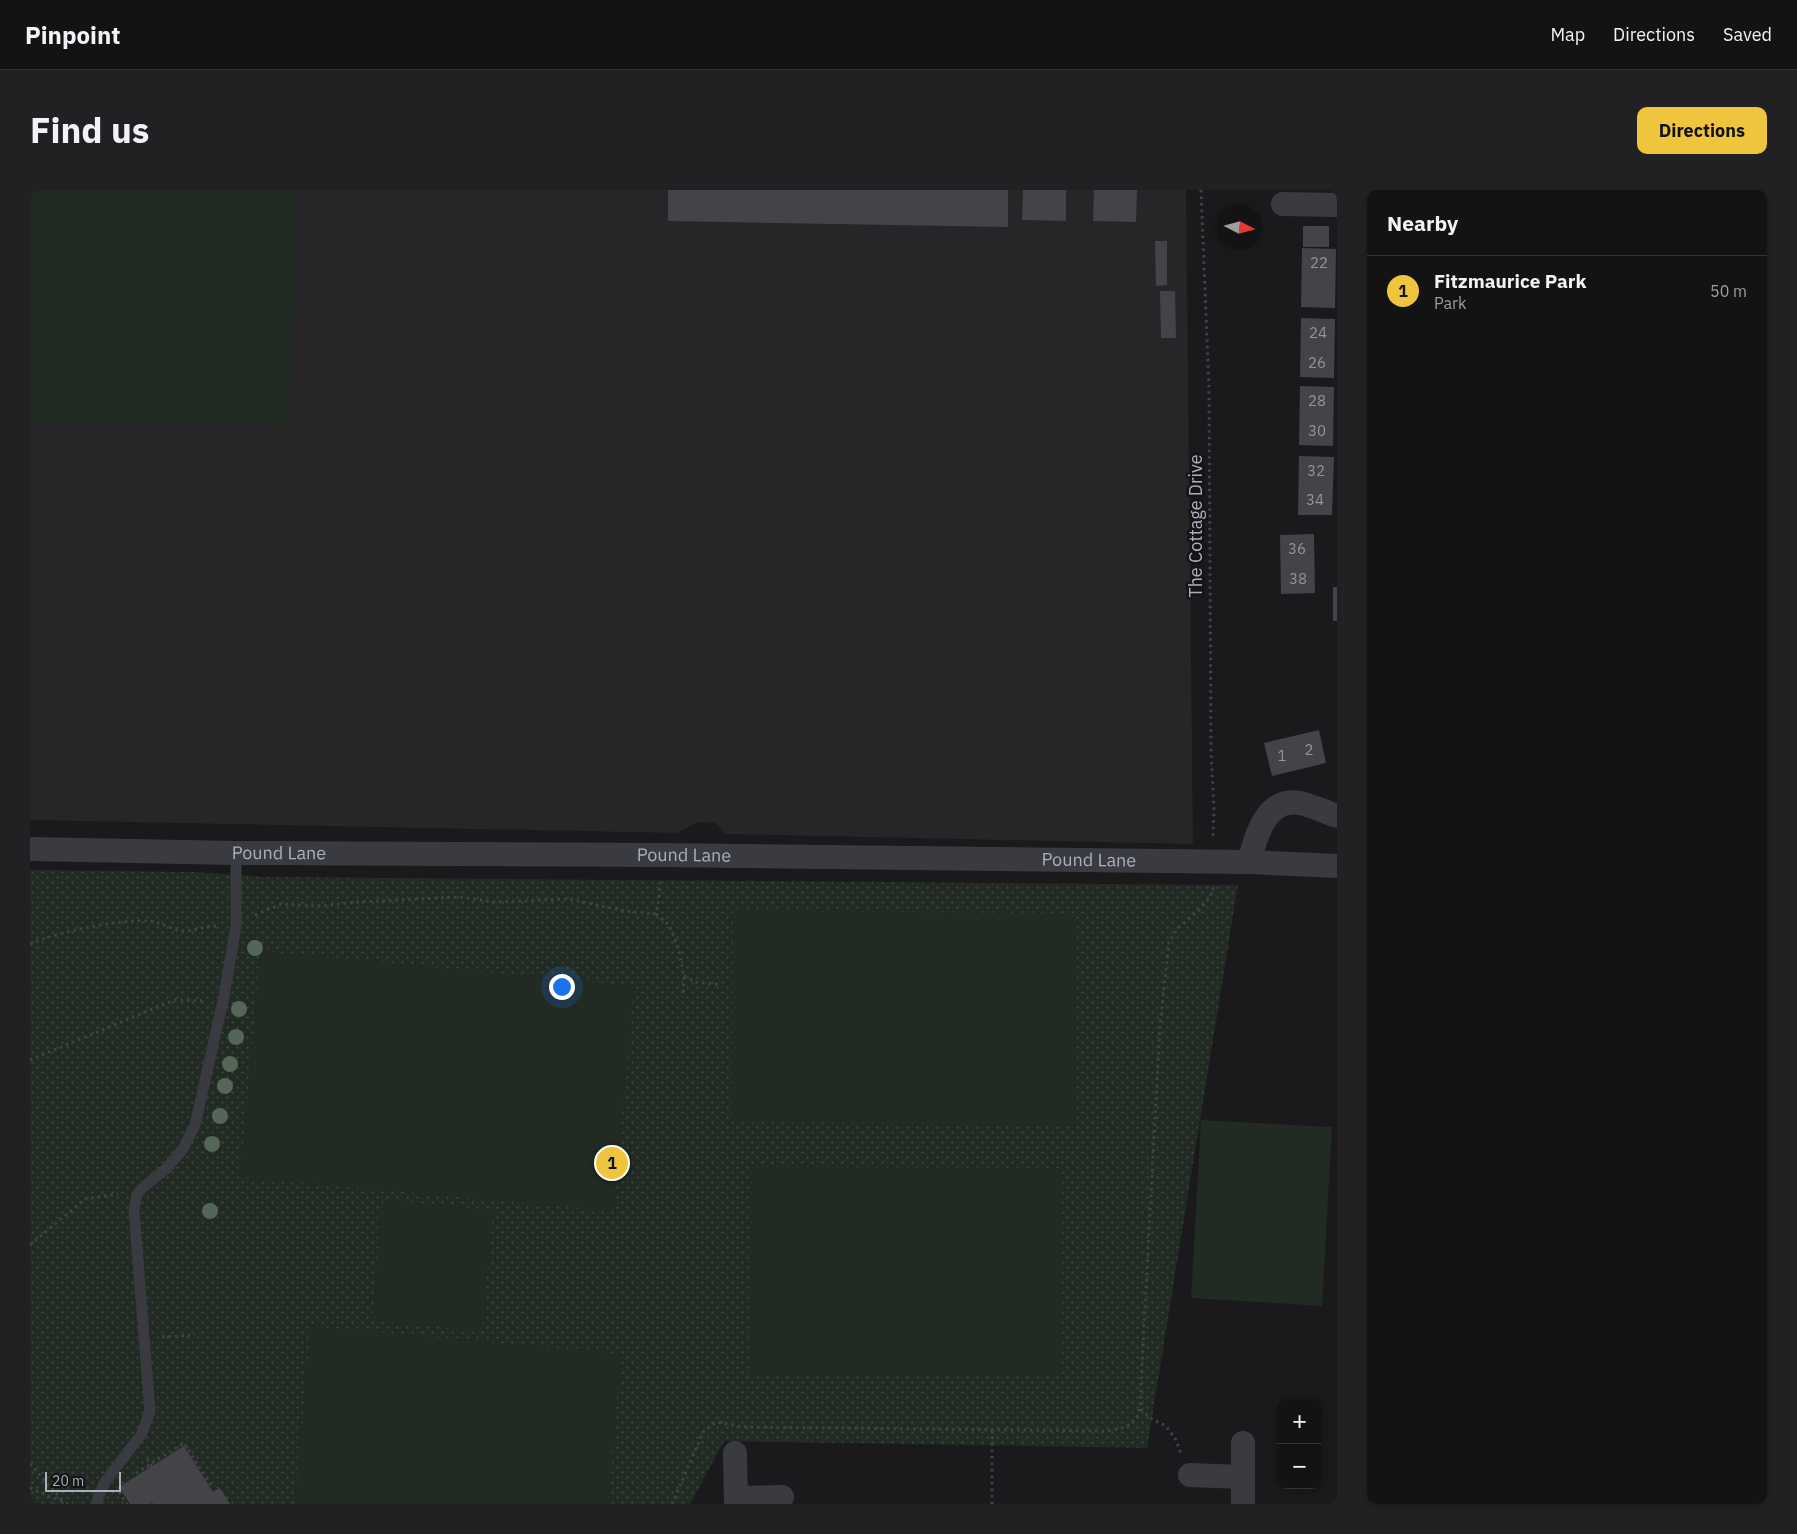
<!DOCTYPE html>
<html lang="en">
<head>
<meta charset="utf-8">
<style>
	:root { --surface:#141314; --page:#212022; --text:#f1f3f6; --muted:#9d9ea0; --line:#333234; --accent:#efc53e }
	body { margin:0; font-family:"IBM Plex Sans",sans-serif; background:var(--page); color:var(--text) }
	.controls { position:absolute; right:15px; bottom:15px; display:grid; overflow:hidden; border-radius:10px; box-shadow:0 2px 8px #0003 }
	.controls button { width:45px; height:45px; display:grid; place-items:center; padding:0; border:0; border-bottom:1px solid var(--line); background:var(--surface); color:var(--text); font:25px sans-serif }
	.compass { position:absolute; left:1187px; top:15px; width:45px; height:45px; border-radius:50%; background:var(--surface); box-shadow:0 2px 8px #0003; rotate:96deg }
	.scale { position:absolute; left:15px; bottom:12px; width:76px; box-sizing:border-box; padding-left:5px; border:2px solid #acafbb; border-top:0; font-size:14px; line-height:18px; white-space:nowrap; color:#acafbb; -webkit-text-stroke:4px #141417; paint-order:stroke }
	.you { position:absolute; left:531px; top:796px; width:18px; height:18px; margin:-12px; border:4px solid #fff; border-radius:50%; background:#1a73e8; box-shadow:0 0 0 8px #1a73e833 }
	.badge { display:grid; place-items:center; width:32px; height:32px; border-radius:50%; background:var(--accent); color:#111; font-size:16px; font-weight:700 }
	.pin { position:absolute; translate:-50% -50%; border:2px solid #fff; box-shadow:0 1px 5px #0006 }
	.list { margin:0; padding:0; list-style:none }
	h2 { display:flex; justify-content:space-between; align-items:center; height:65px; margin:0; padding:0 20px; font-size:21px }
	h2 small { font-size:16px; font-weight:400; color:var(--muted) }
	.list li { display:grid; grid-template-columns:32px 1fr auto; gap:15px; align-items:center; box-sizing:border-box; height:70px; padding:0 20px; border-top:1px solid var(--line) }
	.list b { display:block; font-size:19px; white-space:nowrap }
	.list p { margin:0; font-size:16px; white-space:nowrap; color:var(--muted) }
	.list em { font-size:16px; font-style:normal; color:var(--muted) }
	.map { position:relative; flex:none; width:1307px; height:1314px; overflow:hidden; border-radius:10px }
	header { display:flex; align-items:center; gap:30px; box-sizing:border-box; height:70px; padding:0 25px; background:var(--surface); border-bottom:1px solid var(--line) }
	header strong { font-size:24px }
	nav { display:flex; gap:28px; margin-inline-start:auto; font-size:18px }
	.intro { display:flex; align-items:center; justify-content:space-between; box-sizing:border-box; height:120px; padding:0 30px }
	h1 { margin:0; font-size:35px }
	.button { padding:12px 22px; border-radius:10px; background:var(--accent); color:#111; font-size:18px; font-weight:700 }
	main { display:flex; gap:30px; padding:0 30px }
	aside { flex:1; background:var(--surface); border-radius:10px; box-shadow:0 2px 8px #0003 }
	.map>svg:first-child { display:block }
</style>
</head>
<body>
<header>
<strong>Pinpoint</strong>
<nav><a>Map</a><a>Directions</a><a>Saved</a></nav>
</header>
<div class="intro"><h1>Find us</h1><a class="button">Directions</a></div>
<main>
<div class="map">
<svg width="1307" height="1314" viewBox="0 0 1307 1314">
	<defs>
		<pattern id="park-dots" width="8" height="8" patternUnits="userSpaceOnUse" patternTransform="scale(1.25)"><rect width="8" height="8" fill="#212a23"/><path d="M2 2h.1M6 6h.1" fill="none" stroke="#3f4641" stroke-width="1.8" stroke-linecap="round"/></pattern>
	</defs>
	<rect width="100%" height="100%" fill="#1a191b"/>
	<path fill="#262528" d="M 0,0 L 1156,0 L 1163,654 L 696,644 L 685,633 L 667,632 L 648,643 L 0,630 Z"/>
	<path fill="url(#park-dots)" d="M 0,680 L 165,682 L 235,687 L 1208,695 L 1117,1258 L 694,1251 L 660,1314 L 0,1314 Z"/>
	<path fill="#212a23" d="M 0,0 L 265,0 L 260,237 L 0,231 Z
		M 703,721 L 1047,723 L 1046,934 L 702,932 Z
		M 231,761 L 604,796 L 583,1021 L 210,987 Z
		M 1171,930 L 1302,937 L 1292,1116 L 1161,1108 Z
		M 722,977 L 1032,978 L 1032,1186 L 721,1185 Z
		M 353,1010 L 463,1020 L 452,1141 L 342,1131 Z
		M 281,1136 L 591,1164 L 578,1314 L 265,1314 Z"/>
	<path fill="#444448" d="M 638,0 L 978,0 L 978,37 L 638,31 Z
		M 993,0 L 1036,0 L 1036,31 L 992,30 Z
		M 1064,0 L 1107,0 L 1106,32 L 1063,31 Z
		M 1273,36 L 1299,36 L 1299,57 L 1273,57 Z
		M 1125,51 L 1137,51 L 1137,95 L 1126,96 Z
		M 1272,58 L 1306,59 L 1305,118 L 1271,117 Z
		M 1130,101 L 1145,101 L 1146,148 L 1131,148 Z
		M 1271,128 L 1305,129 L 1304,188 L 1270,187 Z
		M 1270,196 L 1304,197 L 1303,256 L 1269,255 Z
		M 1269,266 L 1304,267 L 1302,325 L 1268,325 Z
		M 1284,344 L 1285,403 L 1251,404 L 1250,345 Z
		M 1303,397 L 1307,397 L 1307,431 L 1303,431 Z
		M 1289,540 L 1296,573 L 1242,586 L 1234,553 Z
		M 154,1256 L 183,1302 L 190,1298 L 200,1314 L 124,1314 L 123,1312 L 120,1314 L 100,1314 L 89,1297 Z"/>
	<g fill="none" stroke-linecap="round" stroke-linejoin="round">
		<path stroke="#404247" stroke-width="3" stroke-dasharray="2.5 4" stroke-linecap="butt" d="M 1171,0 L 1179,198 L 1181,560 L 1184,619 L 1183,647
			M 626,724 L 639,735 L 648,757 L 654,786 L 653,807
			M 225,725 L 251,714 L 291,716 L 326,712 L 430,707 L 463,712 L 539,709 L 595,721 L 626,724 L 629,709 L 630,689
			M 0,754 C 27,742 90,729 120,731 C 131,732 141,740 153,741 C 165,741 175,736 187,736
			M 654,786 L 666,792 L 691,795
			M 0,870 L 144,810 L 175,811
			M 0,1055 L 55,1009 L 88,1004
			M 132,1147 L 165,1145
			M 1111,1219 L 1120,1228 L 1136,1236 L 1146,1250 L 1151,1264
			M 117,1269 L 122,1277
			M 0,1274 L 34,1312
			M 106,1283 L 154,1253 L 183,1298
			M 0,1298 L 38,1314
			M 89,1302 L 97,1314
			M 642,1314 L 674,1240 L 687,1232 L 712,1237 L 1077,1241 C 1111,1237 1111,1223 1111,1193 L 1130,835 L 1139,752 L 1148,738 L 1169,720 L 1180,707 L 1184,695
			M 962,1314 L 962,1240"/>
		<path stroke="#3a3b40" stroke-width="11" d="M 66,1314 L 74,1293 L 111,1245 L 120,1222 L 104,1020 L 107,1005 L 111,999 L 137,978 L 153,959 L 165,935 L 194,806 L 206,736 L 206,663"/>
		<g stroke="#3a3b40" stroke-width="24">
			<path d="M 1253,14 L 1307,15"/>
			<path id="s1" d="M 0,659 L 206,663 L 631,665 L 1219,672 L 1307,676"/>
			<path d="M 1219,672 C 1226,645 1237,604 1274,614 C 1285,617 1296,622 1307,626"/>
			<path d="M 1213,1253 L 1213,1314"/>
			<path d="M 705,1263 L 706,1314"/>
			<path d="M 1160,1285 L 1212,1287"/>
			<path d="M 706,1308 L 752,1307"/>
		</g>
	</g>
	<g fill="#546658">
		<circle cx="225" cy="758" r="8"/>
		<circle cx="209" cy="819" r="8"/>
		<circle cx="206" cy="847" r="8"/>
		<circle cx="200" cy="874" r="8"/>
		<circle cx="195" cy="896" r="8"/>
		<circle cx="190" cy="926" r="8"/>
		<circle cx="182" cy="954" r="8"/>
		<circle cx="180" cy="1021" r="8"/>
	</g>
	<g text-anchor="middle" stroke-width="5" stroke-linejoin="round" paint-order="stroke">
		<g font-size="15" fill="#92949e">
			<text x="1289" y="78">22</text>
			<text x="1288" y="148">24</text>
			<text x="1287" y="178">26</text>
			<text x="1287" y="216">28</text>
			<text x="1287" y="246">30</text>
			<text x="1286" y="286">32</text>
			<text x="1285" y="315">34</text>
			<text x="1267" y="364">36</text>
			<text x="1268" y="394">38</text>
			<text x="1279" y="565">2</text>
			<text x="1252" y="571">1</text>
		</g>
		<g font-size="18" fill="#acafbb" stroke="#141417">
			<text transform="translate(1166 336) rotate(-90)" y="6">The Cottage Drive</text>
			<text dy="6" stroke="none"><textPath href="#s1" startOffset="249">Pound Lane</textPath></text>
			<text dy="6" stroke="none"><textPath href="#s1" startOffset="654">Pound Lane</textPath></text>
			<text dy="6" stroke="none"><textPath href="#s1" startOffset="1059">Pound Lane</textPath></text>
		</g>
	</g>
</svg>
<div class="controls">
<button>+</button>
<button>−</button>
</div>
<svg class="compass" viewBox="-18 -18 36 36"><path d="M0-13l5 13h-10z" fill="#e53935"/><path d="M0 13l5-13h-10z" fill="#9d9ea0"/></svg>
<div class="scale">20 m</div>
<div class="you"></div>
<div class="pin badge" style="left:582px;top:973px">1</div>
</div>
<aside>
<h2>Nearby<small></small></h2>
<ul class="list">
<li><span class="badge">1</span><div><b>Fitzmaurice Park</b><p>Park</p></div><em>50 m</em></li>
</ul>
</aside>
</main>
</body>
</html>
